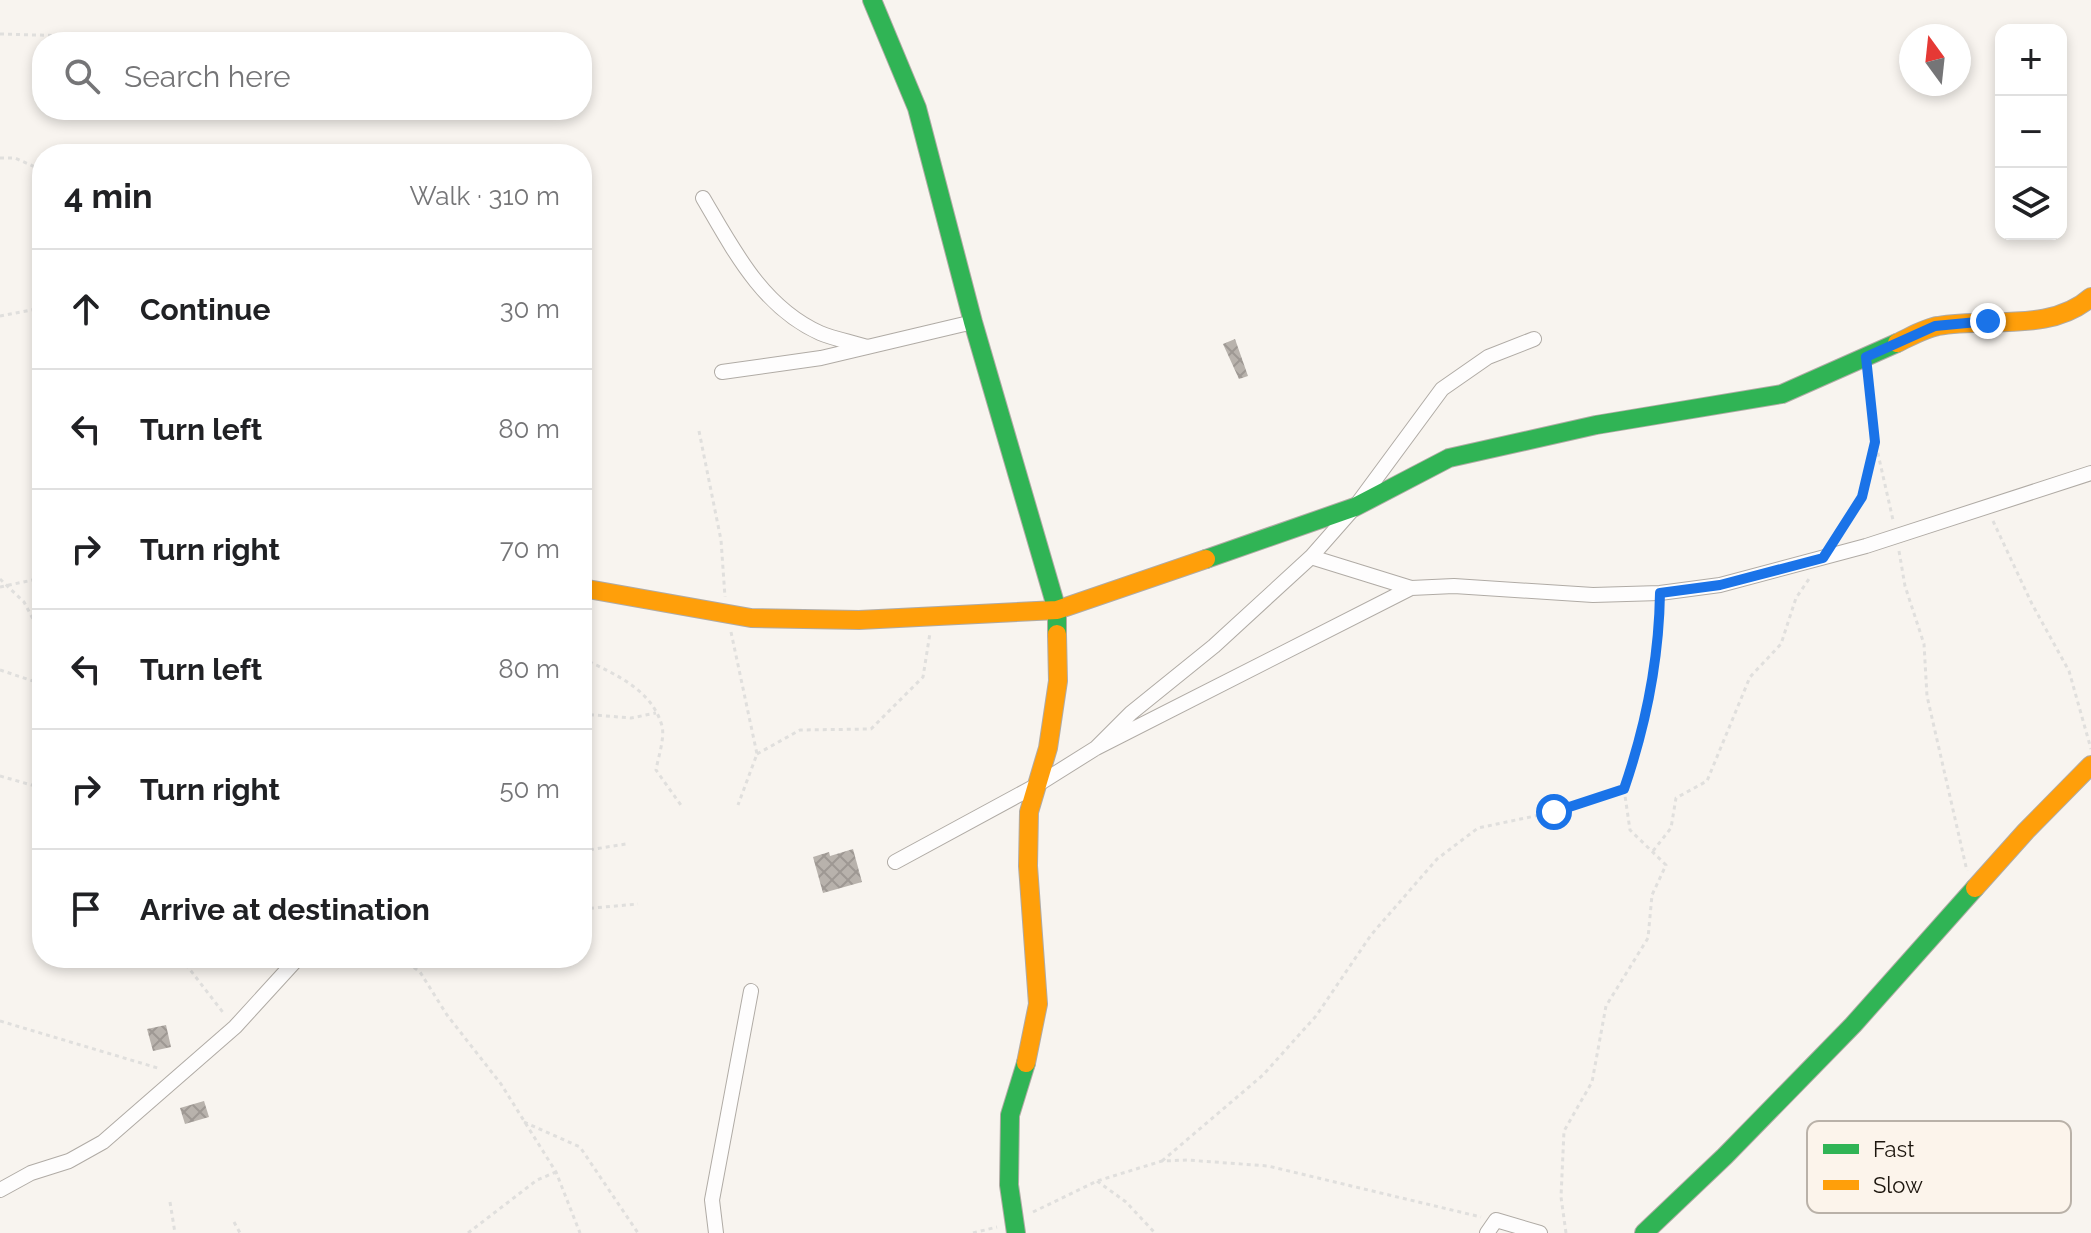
<!DOCTYPE html>
<html lang="en">
<head>
<meta charset="utf-8">
<style>
	:root { --surface:#fff; --page:#f2f2f2; --text:#202124; --muted:#757577; --line:#e0e0e0 }
	body { margin:0; font-family:Raleway,sans-serif; background:var(--page); color:var(--text) }
	.controls { position:absolute; right:24px; top:24px; display:grid; overflow:hidden; border-radius:16px; box-shadow:0 4px 12px #0003 }
	.controls button { width:72px; height:72px; display:grid; place-items:center; padding:0; border:0; border-bottom:2px solid var(--line); background:var(--surface); color:var(--text); font:40px sans-serif }
	.compass { position:absolute; left:1899px; top:24px; width:72px; height:72px; border-radius:50%; background:var(--surface); box-shadow:0 4px 12px #0003; rotate:345deg }
	.stop { position:absolute; width:24px; height:24px; margin:-18px; border:6px solid #1a73e8; border-radius:50%; background:#fff }
	.stop.end { background:#1a73e8; border-color:#fff; box-shadow:0 2px 8px #0008 }
	.list { margin:0; padding:0; list-style:none }
	h2 { display:flex; justify-content:space-between; align-items:center; height:104px; margin:0; padding:0 32px; font-size:34px }
	h2 small { font-size:26px; font-weight:400; color:var(--muted) }
	.list li { display:grid; grid-template-columns:52px 1fr auto; gap:24px; align-items:center; box-sizing:border-box; height:120px; padding:0 32px; border-top:2px solid var(--line) }
	.list b { display:block; font-size:30px; white-space:nowrap }
	.list em { font-size:26px; font-style:normal; color:var(--muted) }
	.icon { flex:none; width:44px; height:44px; fill:none; stroke:currentColor; stroke-width:2; stroke-linecap:round; stroke-linejoin:round }
	.map { position:relative; flex:none; width:2091px; height:1233px; overflow:hidden }
	.search { position:absolute; background:var(--surface); box-shadow:0 4px 12px #0003; left:32px; top:32px; width:560px; height:88px; display:flex; align-items:center; gap:20px; box-sizing:border-box; padding:0 28px; border-radius:32px; color:var(--muted); font-size:30px }
	.panel { position:absolute; background:var(--surface); box-shadow:0 4px 12px #0003; left:32px; top:144px; width:560px; height:824px; border-radius:32px }
	.map>svg:first-child { display:block }
</style>
</head>
<body>
<div class="map">
<svg width="2091" height="1233" viewBox="0 0 2091 1233">
	<defs>
		<pattern id="building-cross-hatch" width="8" height="8" patternUnits="userSpaceOnUse" patternTransform="scale(2)"><rect width="8" height="8" fill="#b8b2ac"/><path d="M0 0l8 8M0 8l8-8" fill="none" stroke="#9e9893"/></pattern>
	</defs>
	<rect width="100%" height="100%" fill="#f8f4ef"/>
	<path fill="url(#building-cross-hatch)" d="M 1235,339 L 1248,376 L 1239,379 L 1223,344 Z
		M 853,849 L 862,882 L 823,893 L 813,857 L 829,852 L 830,856 Z
		M 166,1025 L 171,1047 L 153,1051 L 147,1029 Z
		M 204,1101 L 209,1117 L 185,1124 L 180,1108 Z"/>
	<g fill="none" stroke-linecap="round" stroke-linejoin="round">
		<g stroke="#b0aba5" stroke-width="16">
			<path id="street" d="M 703,198 C 733,249 762,307 820,333 C 834,339 852,342 867,347
				M 722,372 L 821,358 L 973,322
				M 1311,557 L 1411,588 L 1454,586 L 1593,595 L 1660,593 L 1720,585 L 1866,546 L 2091,473
				M 1096,748 L 1131,713 L 1214,646 L 1311,557 L 1355,507 L 1442,389 L 1488,357 L 1534,339
				M 895,862 L 1037,785 L 1096,748 L 1411,588
				M 0,1190 L 31,1173 L 69,1161 L 103,1142 L 235,1027 L 298,958
				M 716,1233 L 712,1200 L 751,991
				M 1487,1233 L 1496,1220 L 1540,1233"/>
		</g>
		<g stroke="#b0aba5" stroke-width="20">
			<path id="fast" d="M 872,0 L 917,108 L 973,322 L 1057,610 L 1057,634
				M 1206,559 L 1355,507 L 1449,458 L 1596,425 L 1782,394 L 1897,343
				M 1016,1233 L 1009,1185 L 1010,1115 L 1026,1063
				M 1644,1233 L 1725,1156 L 1853,1025 L 1975,888"/>
		</g>
		<g stroke="#b0aba5" stroke-width="20">
			<path id="slow" d="M 1897,343 C 1910,337 1925,328 1938,326 C 1988,317 2051,333 2091,297
				M 582,588 L 751,618 L 859,620 L 1057,610 L 1206,559
				M 1975,888 L 2026,831 L 2091,765
				M 1026,1063 L 1038,1004 L 1028,866 L 1029,812 L 1048,748 L 1058,681 L 1057,634"/>
		</g>
		<path stroke="#e0dfdd" stroke-width="3" stroke-dasharray="4 4" stroke-linecap="butt" d="M 0,34 L 72,36 L 149,42
			M 0,158 L 15,158 L 42,170
			M 0,316 L 42,308
			M 699,431 L 721,540 L 725,597
			M 1876,445 L 1893,520
			M 1993,521 L 2032,604 L 2069,671 L 2091,749
			M 1837,536 L 1862,497 L 1875,442 L 1868,377
			M 1899,551 L 1905,586 L 1924,644 L 1927,696 L 1967,871
			M 0,579 L 24,602 L 42,636
			M 0,587 L 42,578
			M 731,632 L 757,754 L 738,805
			M 582,658 C 614,674 652,689 662,726 C 665,738 658,758 656,770 L 683,808
			M 0,670 L 42,684
			M 582,714 L 631,718 L 656,713
			M 757,754 L 800,730 L 871,729 L 923,677 L 930,633
			M 0,776 L 42,788
			M 582,851 L 626,844
			M 1653,851 L 1671,828 L 1676,798 L 1707,781 L 1750,677 L 1781,644 L 1796,598 L 1811,576
			M 582,909 L 638,904
			M 181,958 L 225,1015
			M 401,958 L 420,972 L 447,1015 L 501,1084 L 556,1172 L 580,1233
			M 0,1021 L 161,1069
			M 524,1122 L 580,1147 L 638,1233
			M 1162,1161 L 1263,1075 L 1316,1016 L 1371,935 L 1437,859 L 1478,828 L 1554,812 L 1624,789 C 1644,731 1658,669 1660,607
			M 1097,1181 L 1126,1202 L 1155,1233
			M 170,1202 L 175,1233
			M 1033,1212 L 1097,1181 L 1162,1161 L 1187,1160 L 1268,1166 L 1481,1217
			M 234,1222 L 240,1233
			M 468,1233 L 537,1180 L 556,1172
			M 973,1233 L 997,1227
			M 1566,1233 L 1561,1197 L 1564,1131 L 1592,1082 L 1606,1006 L 1648,938 L 1652,895 L 1666,865 L 1630,830 L 1624,789"/>
		<use href="#street" stroke="#fefdfd" stroke-width="14"/>
		<use href="#fast" stroke="#30b455" stroke-width="18"/>
		<use href="#slow" stroke="#ff9f0a" stroke-width="18"/>
	</g>
	<g fill="none" stroke-linecap="round" stroke-linejoin="round">
		<path stroke="#1a73e8" stroke-width="10" d="M 1554,812 L 1624,789 C 1646,725 1659,660 1660,593 L 1720,585 L 1823,558 L 1862,497 L 1875,442 L 1866,357 L 1935,326 L 1988,321"/>
	</g>
	<rect x="1807" y="1121" width="264" height="92" rx="12" fill="#fcf4eb" stroke="#b9b1a8" stroke-width="2"/>
	<rect x="1823" y="1144" width="36" height="10" fill="#30b455"/>
	<rect x="1823" y="1180" width="36" height="10" fill="#ff9f0a"/>
	<g font-size="22" fill="#1c150d">
		<text x="1873" y="1157">Fast</text>
		<text x="1873" y="1193">Slow</text>
	</g>
</svg>
<div class="controls">
<button>+</button>
<button>−</button>
<button><svg class="icon" aria-label="layers" viewBox="0 0 24 24"><path d="M12 4l9 5-9 5-9-5zM3 14l9 5 9-5"/></svg></button>
</div>
<svg class="compass" viewBox="-18 -18 36 36"><path d="M0-13l5 13h-10z" fill="#e53935"/><path d="M0 13l5-13h-10z" fill="#757577"/></svg>
<div class="stop" style="left:1554px;top:812px"></div>
<div class="stop end" style="left:1988px;top:321px"></div>
<div class="search"><svg class="icon" aria-label="search" viewBox="0 0 24 24"><circle cx="10" cy="10" r="6"/><path d="M15 15l6 6"/></svg>Search here</div>
<section class="panel">
<h2>4 min<small>Walk · 310 m</small></h2>
<ul class="list">
<li><svg class="icon" aria-label="ahead" viewBox="0 0 24 24"><path d="M12 20V5M6 11l6-6 6 6"/></svg><div><b>Continue</b></div><em>30 m</em></li>
<li><svg class="icon" aria-label="left" viewBox="0 0 24 24"><path d="M17 20v-9H6M10 6l-5 5 5 5"/></svg><div><b>Turn left</b></div><em>80 m</em></li>
<li><svg class="icon" aria-label="right" viewBox="0 0 24 24"><path d="M7 20v-9h11M14 6l5 5-5 5"/></svg><div><b>Turn right</b></div><em>70 m</em></li>
<li><svg class="icon" aria-label="left" viewBox="0 0 24 24"><path d="M17 20v-9H6M10 6l-5 5 5 5"/></svg><div><b>Turn left</b></div><em>80 m</em></li>
<li><svg class="icon" aria-label="right" viewBox="0 0 24 24"><path d="M7 20v-9h11M14 6l5 5-5 5"/></svg><div><b>Turn right</b></div><em>50 m</em></li>
<li><svg class="icon" aria-label="arrive" viewBox="0 0 24 24"><path d="M6 21V4h12l-3 4 3 4H6"/></svg><div><b>Arrive at destination</b></div></li>
</ul>
</section>
</div>
</body>
</html>
